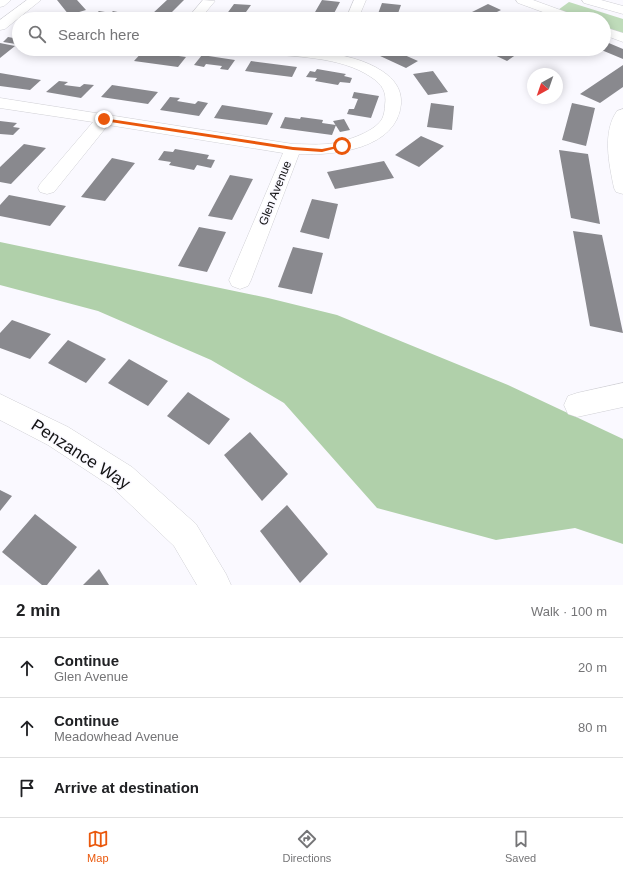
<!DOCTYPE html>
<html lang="en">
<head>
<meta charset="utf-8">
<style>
	:root { --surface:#fff; --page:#f2f2f2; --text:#202124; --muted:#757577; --line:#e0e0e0; --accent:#ea580c }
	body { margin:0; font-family:Helvetica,sans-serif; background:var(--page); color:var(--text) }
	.compass { position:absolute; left:527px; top:68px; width:36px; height:36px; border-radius:50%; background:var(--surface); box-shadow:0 2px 10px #0003; rotate:220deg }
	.stop { position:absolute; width:12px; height:12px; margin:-9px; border:3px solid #ea580c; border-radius:50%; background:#fff }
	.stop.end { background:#ea580c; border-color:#fff; box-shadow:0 1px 4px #0008 }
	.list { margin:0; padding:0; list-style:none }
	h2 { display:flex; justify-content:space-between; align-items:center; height:52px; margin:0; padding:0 16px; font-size:17px }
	h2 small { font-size:13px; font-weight:400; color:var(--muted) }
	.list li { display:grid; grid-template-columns:26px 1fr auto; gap:12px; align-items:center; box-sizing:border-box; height:60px; padding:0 16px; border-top:1px solid var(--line) }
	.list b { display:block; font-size:15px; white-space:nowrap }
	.list p { margin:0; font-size:13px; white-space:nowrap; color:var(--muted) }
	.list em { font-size:13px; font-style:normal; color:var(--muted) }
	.icon { flex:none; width:22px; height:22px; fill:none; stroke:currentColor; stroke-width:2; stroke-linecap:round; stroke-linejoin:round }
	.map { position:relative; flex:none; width:623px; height:585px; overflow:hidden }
	.search { position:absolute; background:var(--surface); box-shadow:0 2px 10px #0003; left:12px; right:12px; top:12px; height:44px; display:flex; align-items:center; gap:10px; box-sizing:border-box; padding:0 14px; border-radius:22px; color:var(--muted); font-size:15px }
	.sheet { height:232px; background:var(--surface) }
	nav { display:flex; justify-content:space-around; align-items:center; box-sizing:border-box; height:56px; border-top:1px solid var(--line); background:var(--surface); font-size:11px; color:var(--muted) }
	nav a { display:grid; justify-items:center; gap:2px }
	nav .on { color:var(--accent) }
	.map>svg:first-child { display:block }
</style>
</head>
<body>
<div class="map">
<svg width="623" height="585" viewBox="0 0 623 585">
	<rect width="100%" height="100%" fill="#faf9ff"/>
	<path fill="#bfdcba" d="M 569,2 L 623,19 L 623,34 L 604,27 L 604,19 L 582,19 L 558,10 Z"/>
	<path fill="#b0d0aa" d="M 0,242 L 268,298 L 337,315 L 508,385 L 623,439 L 623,544 L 575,528 L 496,540 L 377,508 L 284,403 L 211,360 L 98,311 L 0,285 Z"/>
	<path fill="#89898e" d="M 57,0 L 77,0 L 86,10 L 69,15 Z
		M 167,0 L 184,0 L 168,16 L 152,14 Z
		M 322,0 L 340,2 L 331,19 L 311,19 Z
		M 382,3 L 401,5 L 396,19 L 376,19 Z
		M 234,4 L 251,5 L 241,19 L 223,19 Z
		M 488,4 L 501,10 L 483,19 L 458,19 Z
		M 99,11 L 111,13 L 113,11 L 136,16 L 132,19 L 104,19 L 93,16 Z
		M 8,37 L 19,39 L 19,42 L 16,44 L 3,42 Z
		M 604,41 L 623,49 L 623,59 L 599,49 L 604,49 Z
		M 0,43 L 15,46 L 0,58 Z
		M 92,49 L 128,49 L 122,56 L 114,55 L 116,52 L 101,50 L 98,52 L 90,51 Z
		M 365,49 L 391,49 L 418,61 L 406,68 Z
		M 482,49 L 505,49 L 517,54 L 507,61 Z
		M 522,49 L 551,49 L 539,56 Z
		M 143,51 L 186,57 L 178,67 L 134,61 Z
		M 202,55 L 235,60 L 228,70 L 220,69 L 222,66 L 206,64 L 204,67 L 194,65 Z
		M 251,61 L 297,67 L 292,77 L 245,71 Z
		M 623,65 L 623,87 L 600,103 L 580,94 Z
		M 317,69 L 346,74 L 344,76 L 352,78 L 350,83 L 340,82 L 338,85 L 315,81 L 317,78 L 306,77 L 310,71 L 315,72 Z
		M 433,71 L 448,92 L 428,95 L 413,74 Z
		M 0,73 L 41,80 L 30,90 L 0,86 Z
		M 59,81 L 68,82 L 64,85 L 80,87 L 84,84 L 94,85 L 81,98 L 46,92 Z
		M 112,85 L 158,92 L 148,104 L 101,97 Z
		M 354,92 L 379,96 L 371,118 L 347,114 L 349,109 L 354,109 L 358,99 L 352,98 Z
		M 170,97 L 180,98 L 177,101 L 195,104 L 198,101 L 208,103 L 199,116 L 160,110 Z
		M 431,103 L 454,106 L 452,130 L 427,127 Z
		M 572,103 L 595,108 L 586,146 L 562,140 Z
		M 222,105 L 273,113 L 267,125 L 214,118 Z
		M 285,117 L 300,119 L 301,117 L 323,120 L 322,123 L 336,125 L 332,135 L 280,128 Z
		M 344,119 L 350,130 L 340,132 L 333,121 Z
		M 0,121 L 17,123 L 13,127 L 20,128 L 13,135 L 0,134 Z
		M 421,136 L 444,146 L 419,167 L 395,155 Z
		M 24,144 L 46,148 L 11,184 L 0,182 L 0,167 Z
		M 175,149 L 209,155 L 207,159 L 215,160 L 211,168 L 197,165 L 194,170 L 169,165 L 171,162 L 158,160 L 164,151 L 173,152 Z
		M 559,150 L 588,154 L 600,224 L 571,218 Z
		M 112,158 L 135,163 L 105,201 L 81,197 Z
		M 384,161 L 394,178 L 335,189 L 327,172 Z
		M 230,175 L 253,179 L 232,220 L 208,216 Z
		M 9,195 L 66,206 L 50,226 L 0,216 L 0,205 Z
		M 312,199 L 338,204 L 329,239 L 300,232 Z
		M 199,227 L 226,232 L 207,272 L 178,266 Z
		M 573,231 L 602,235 L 623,333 L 590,326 Z
		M 293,247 L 323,253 L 312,294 L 278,287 Z
		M 12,320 L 51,334 L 30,359 L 0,348 L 0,333 Z
		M 68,340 L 106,359 L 86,383 L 48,363 Z
		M 129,359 L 168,381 L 148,406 L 108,383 Z
		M 188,392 L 230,419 L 209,445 L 167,416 Z
		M 250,432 L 288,474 L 262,501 L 224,455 Z
		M 0,490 L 12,496 L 0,511 Z
		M 287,505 L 328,554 L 300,583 L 260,531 Z
		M 35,514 L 77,547 L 47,585 L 42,585 L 2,552 Z
		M 99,569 L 109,585 L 83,585 Z"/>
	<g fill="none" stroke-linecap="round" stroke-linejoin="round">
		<g stroke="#d0d0d5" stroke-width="1">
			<path id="minor" d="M 0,0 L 11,0 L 4,6 L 0,7 Z
				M 27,0 L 41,0 L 5,29 L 0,30 L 0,20 Z
				M 203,0 L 215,1 L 200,19 L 187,19 Z
				M 354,0 L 366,0 L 358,19 L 346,19 Z
				M 516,0 L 533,0 L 577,16 L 579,19 L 562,19 L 518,3 Z
				M 582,0 L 601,0 L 623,6 L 623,14 L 584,3 Z
				M 604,27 L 623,33 L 623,42 L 604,35 Z
				M 251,49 C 290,49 349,49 382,71 C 394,79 402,89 401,104 C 397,149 334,156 299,154 L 251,280 L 248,286 L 240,289 L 232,286 L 229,280 L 283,153 L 108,125 L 54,192 L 47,194 L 40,192 L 38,188 L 40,184 L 93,122 L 0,108 L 0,98 L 293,144 C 304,144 316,145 327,144 C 341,143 374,133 382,119 C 384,115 385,109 385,105 C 387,92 382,84 371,77 C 340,56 294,57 258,53 L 253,52 Z
				M 623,109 L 623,194 L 616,192 L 614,188 C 609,164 602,132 617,111 Z
				M 623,383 L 623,407 L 577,417 L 568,414 L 564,405 L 568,396 L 577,393 Z
				M 0,394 L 68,427 L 132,467 L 196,524 L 226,574 L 231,585 L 197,585 L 174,546 L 112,487 L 48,445 L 0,420 Z"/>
		</g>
		<use href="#minor" fill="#fff" fill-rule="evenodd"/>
	</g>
	<path fill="#ea580c" d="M 103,118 L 293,147 L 322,149 L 342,145 L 345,146 L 322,152 L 293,150 L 104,121 Z"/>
	<g text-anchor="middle" stroke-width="3" stroke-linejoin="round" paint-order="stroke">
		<g font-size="12" fill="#121213" stroke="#faf9ff">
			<text transform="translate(275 193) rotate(-68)" y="4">Glen Avenue</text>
		</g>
		<g font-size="17" fill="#121213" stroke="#faf9ff">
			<text transform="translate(81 454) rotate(33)" y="6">Penzance Way</text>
		</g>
	</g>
</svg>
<svg class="compass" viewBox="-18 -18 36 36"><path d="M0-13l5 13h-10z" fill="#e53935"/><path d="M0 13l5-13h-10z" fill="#757577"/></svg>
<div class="stop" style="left:342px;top:146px"></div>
<div class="stop end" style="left:104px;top:119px"></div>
<div class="search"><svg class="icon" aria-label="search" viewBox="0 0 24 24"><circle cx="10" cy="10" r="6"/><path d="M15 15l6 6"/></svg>Search here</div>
</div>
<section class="sheet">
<h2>2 min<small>Walk · 100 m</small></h2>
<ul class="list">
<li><svg class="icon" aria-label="ahead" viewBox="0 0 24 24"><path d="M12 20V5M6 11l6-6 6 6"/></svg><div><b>Continue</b><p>Glen Avenue</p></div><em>20 m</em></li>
<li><svg class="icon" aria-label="ahead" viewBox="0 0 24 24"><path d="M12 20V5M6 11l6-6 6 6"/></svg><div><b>Continue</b><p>Meadowhead Avenue</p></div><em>80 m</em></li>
<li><svg class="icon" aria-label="arrive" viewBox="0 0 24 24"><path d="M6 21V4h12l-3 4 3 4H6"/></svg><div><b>Arrive at destination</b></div></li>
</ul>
</section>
<nav>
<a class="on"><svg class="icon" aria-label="map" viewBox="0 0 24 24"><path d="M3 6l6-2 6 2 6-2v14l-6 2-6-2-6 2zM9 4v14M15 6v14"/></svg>Map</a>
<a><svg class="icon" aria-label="directions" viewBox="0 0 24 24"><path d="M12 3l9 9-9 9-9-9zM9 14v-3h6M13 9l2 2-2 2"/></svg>Directions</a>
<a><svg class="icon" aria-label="saved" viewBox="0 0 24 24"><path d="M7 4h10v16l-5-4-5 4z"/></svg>Saved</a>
</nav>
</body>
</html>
